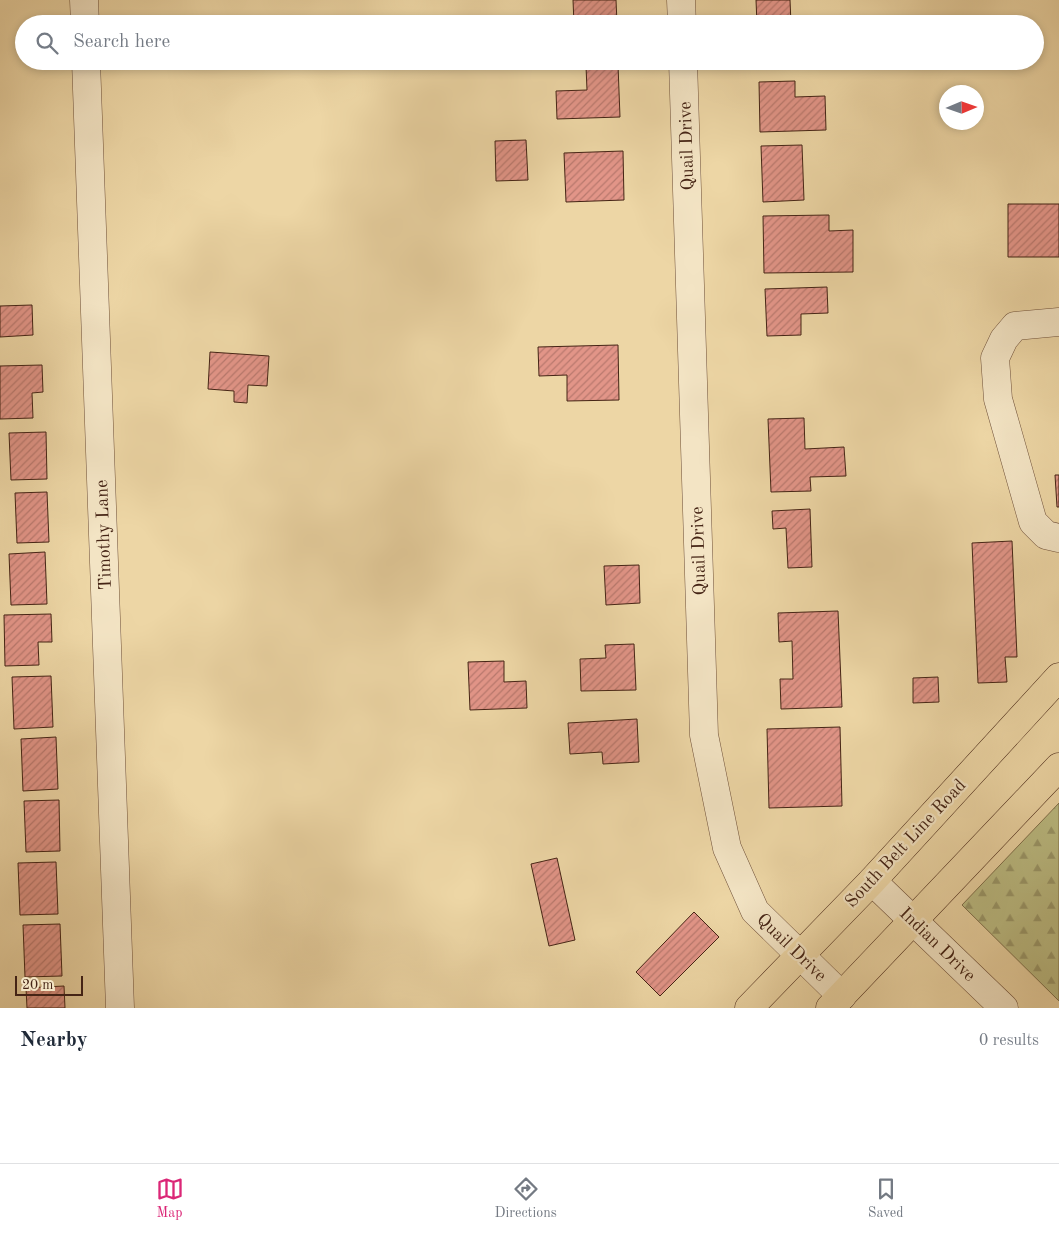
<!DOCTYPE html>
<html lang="en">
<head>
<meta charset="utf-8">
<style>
	:root { --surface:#fff; --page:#f6f6f7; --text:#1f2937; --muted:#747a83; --line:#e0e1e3; --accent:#db2777 }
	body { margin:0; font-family:"Old Standard TT",serif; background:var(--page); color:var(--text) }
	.compass { position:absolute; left:939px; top:85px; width:45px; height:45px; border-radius:50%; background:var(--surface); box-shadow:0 2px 8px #0003; rotate:88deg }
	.scale { position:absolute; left:15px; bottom:12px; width:68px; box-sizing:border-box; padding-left:5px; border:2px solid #452415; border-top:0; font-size:14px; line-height:18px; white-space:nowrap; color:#452415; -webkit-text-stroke:4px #f3e4c4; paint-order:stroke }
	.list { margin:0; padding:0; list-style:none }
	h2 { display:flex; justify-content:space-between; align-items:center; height:65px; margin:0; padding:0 20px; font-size:21px }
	h2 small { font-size:16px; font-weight:400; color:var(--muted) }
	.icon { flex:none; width:28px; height:28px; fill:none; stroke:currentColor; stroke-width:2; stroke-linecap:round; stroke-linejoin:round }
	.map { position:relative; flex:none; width:1059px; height:1008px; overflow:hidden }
	.search { position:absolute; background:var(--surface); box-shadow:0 2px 8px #0003; left:15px; right:15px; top:15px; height:55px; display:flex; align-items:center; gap:12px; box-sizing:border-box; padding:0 18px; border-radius:28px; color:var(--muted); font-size:19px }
	.sheet { height:155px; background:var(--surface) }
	nav { display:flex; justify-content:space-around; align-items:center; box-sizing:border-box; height:70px; border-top:1px solid var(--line); background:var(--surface); font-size:14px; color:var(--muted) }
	nav a { display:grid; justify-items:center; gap:2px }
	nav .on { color:var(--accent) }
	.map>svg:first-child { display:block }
</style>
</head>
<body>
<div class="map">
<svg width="1059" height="1008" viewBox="0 0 1059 1008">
	<defs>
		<pattern id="forest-firs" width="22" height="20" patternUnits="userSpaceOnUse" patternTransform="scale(1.25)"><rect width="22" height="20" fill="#bcbd84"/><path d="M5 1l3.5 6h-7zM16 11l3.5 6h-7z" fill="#9b996b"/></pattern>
		<pattern id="building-hatch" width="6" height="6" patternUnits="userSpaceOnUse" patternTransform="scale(1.25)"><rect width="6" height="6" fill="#e29588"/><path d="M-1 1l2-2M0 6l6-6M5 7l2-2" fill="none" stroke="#b9796e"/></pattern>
	</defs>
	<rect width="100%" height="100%" fill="#edd6a5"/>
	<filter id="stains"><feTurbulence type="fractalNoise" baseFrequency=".004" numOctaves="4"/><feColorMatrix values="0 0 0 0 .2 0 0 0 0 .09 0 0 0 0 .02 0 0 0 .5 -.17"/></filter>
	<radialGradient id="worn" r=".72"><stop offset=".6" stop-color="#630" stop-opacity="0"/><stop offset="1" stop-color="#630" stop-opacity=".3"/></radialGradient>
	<path fill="url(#forest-firs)" stroke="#80704c" d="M 1059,803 L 1059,1001 L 962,905 Z"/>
	<path fill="url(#building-hatch)" stroke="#452415" d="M 573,0 L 616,0 L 617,23 L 627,24 L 574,24 Z
		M 756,0 L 790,0 L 791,24 L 757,24 Z
		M 618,65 L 620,117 L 557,119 L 556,91 L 587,90 L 586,66 Z
		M 795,81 L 795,97 L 825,96 L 826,130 L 760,132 L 759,82 Z
		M 526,140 L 528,180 L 496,181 L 495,141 Z
		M 802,145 L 804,200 L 763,202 L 761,146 Z
		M 623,151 L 624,200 L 566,202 L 564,153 Z
		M 1008,204 L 1059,204 L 1059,257 L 1008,257 Z
		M 829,215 L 829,231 L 853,230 L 853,272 L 764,273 L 763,216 Z
		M 827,287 L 828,313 L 801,314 L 801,335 L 767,336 L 765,289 Z
		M 32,305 L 33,335 L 0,337 L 0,306 Z
		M 618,345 L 619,400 L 567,401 L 567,375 L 539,376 L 538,347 Z
		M 210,352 L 269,356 L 267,386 L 248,385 L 247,403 L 234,402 L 234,391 L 208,389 Z
		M 42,365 L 43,392 L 32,393 L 33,418 L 0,419 L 0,366 Z
		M 804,418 L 805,449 L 844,447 L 846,476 L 810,477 L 811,491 L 771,492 L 768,419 Z
		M 46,432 L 47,479 L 11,480 L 9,433 Z
		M 1055,475 L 1059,475 L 1059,507 L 1057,507 Z
		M 47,492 L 49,542 L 17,543 L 15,493 Z
		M 810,509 L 812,567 L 788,568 L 786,528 L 773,529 L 772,511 Z
		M 1012,541 L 1017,657 L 1005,657 L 1007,682 L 978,683 L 972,543 Z
		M 45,552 L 47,604 L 11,605 L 9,554 Z
		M 639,565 L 640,603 L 606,605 L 604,566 Z
		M 838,611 L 842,707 L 781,709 L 780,679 L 793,679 L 792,641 L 779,642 L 778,613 Z
		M 51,614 L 52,642 L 38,642 L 39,665 L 5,666 L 4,615 Z
		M 634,644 L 636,690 L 581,691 L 580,659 L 606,658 L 605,645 Z
		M 504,661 L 504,682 L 526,681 L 527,708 L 470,710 L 468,662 Z
		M 51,676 L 53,727 L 14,729 L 12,677 Z
		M 938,677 L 939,702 L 913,703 L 913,678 Z
		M 637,719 L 639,762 L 603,764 L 602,752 L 570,754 L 568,723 Z
		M 840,727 L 842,806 L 769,808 L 767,729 Z
		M 56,737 L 58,789 L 23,791 L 21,739 Z
		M 59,800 L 60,851 L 26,852 L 24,801 Z
		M 557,858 L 575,940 L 549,946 L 531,864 Z
		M 56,862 L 58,914 L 20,915 L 18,863 Z
		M 694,912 L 719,937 L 660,996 L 636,972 Z
		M 60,924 L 62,976 L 25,977 L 23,925 Z
		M 64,986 L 65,1008 L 27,1008 L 26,988 Z"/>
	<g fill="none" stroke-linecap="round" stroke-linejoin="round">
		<g stroke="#6f5039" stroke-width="29">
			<path id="minor" d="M 84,0 L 85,24
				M 681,0 L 682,24
				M 86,61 L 120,1008
				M 683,61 L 704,735 L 727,848 L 755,911 L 842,996
				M 1059,322 L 1015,326 L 1004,339 L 995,358 L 998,399 L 1033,522 L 1046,535 L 1059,538
				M 872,881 L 1004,1008"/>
		</g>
		<g stroke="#452415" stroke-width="29">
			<path id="major" d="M 749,1008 L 872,881 L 1059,677
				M 830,1008 L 1059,767"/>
		</g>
		<use href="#minor" stroke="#f3e4c4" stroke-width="28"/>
		<use href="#major" stroke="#edd6a5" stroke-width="28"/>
	</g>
	<g text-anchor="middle" stroke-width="4.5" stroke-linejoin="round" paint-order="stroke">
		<g font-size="18" fill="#452415" stroke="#f3e4c4">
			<text transform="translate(686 146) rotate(-92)" y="6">Quail Drive</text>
			<text transform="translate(103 535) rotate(-92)" y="6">Timothy Lane</text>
			<text transform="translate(698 551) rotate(-92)" y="6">Quail Drive</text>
			<text transform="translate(905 843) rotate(-47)" y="6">South Belt Line Road</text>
			<text transform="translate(938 944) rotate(44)" y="6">Indian Drive</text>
			<text transform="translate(792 947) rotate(44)" y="6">Quail Drive</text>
		</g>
	</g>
	<rect width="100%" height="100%" filter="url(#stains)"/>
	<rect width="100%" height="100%" fill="url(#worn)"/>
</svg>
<svg class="compass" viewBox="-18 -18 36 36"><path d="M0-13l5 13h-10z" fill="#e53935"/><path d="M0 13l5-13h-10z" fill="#747a83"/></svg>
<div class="scale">20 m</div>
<div class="search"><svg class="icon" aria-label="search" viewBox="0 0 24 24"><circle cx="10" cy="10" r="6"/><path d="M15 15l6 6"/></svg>Search here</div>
</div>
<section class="sheet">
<h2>Nearby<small>0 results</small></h2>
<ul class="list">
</ul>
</section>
<nav>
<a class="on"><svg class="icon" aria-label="map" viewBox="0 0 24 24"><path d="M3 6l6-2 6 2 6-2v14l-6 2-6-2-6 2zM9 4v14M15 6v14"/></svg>Map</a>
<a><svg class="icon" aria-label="directions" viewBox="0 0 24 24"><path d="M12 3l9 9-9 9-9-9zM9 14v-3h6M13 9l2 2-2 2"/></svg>Directions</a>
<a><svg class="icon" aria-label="saved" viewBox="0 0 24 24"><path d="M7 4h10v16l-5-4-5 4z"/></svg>Saved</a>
</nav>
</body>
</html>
